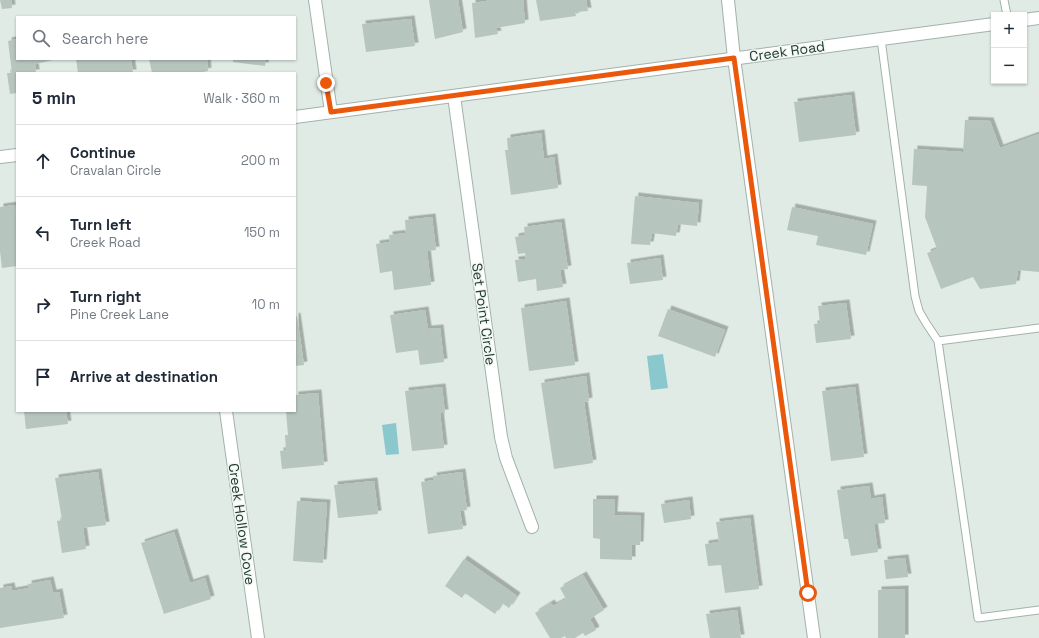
<!DOCTYPE html>
<html lang="en">
<head>
<meta charset="utf-8">
<style>
	:root { --surface:#fff; --page:#f2f2f3; --text:#1f2937; --muted:#747a83; --line:#e0e1e3 }
	body { margin:0; font-family:"Space Grotesk",sans-serif; background:var(--page); color:var(--text) }
	.controls { position:absolute; right:12px; top:12px; display:grid; overflow:hidden; border-radius:0px; box-shadow:0 1px 3px #0004 }
	.controls button { width:36px; height:36px; display:grid; place-items:center; padding:0; border:0; border-bottom:1px solid var(--line); background:var(--surface); color:var(--text); font:20px sans-serif }
	.stop { position:absolute; width:12px; height:12px; margin:-9px; border:3px solid #ea580c; border-radius:50%; background:#fff }
	.stop.end { background:#ea580c; border-color:#fff; box-shadow:0 1px 4px #0008 }
	.list { margin:0; padding:0; list-style:none }
	h2 { display:flex; justify-content:space-between; align-items:center; height:52px; margin:0; padding:0 16px; font-size:17px }
	h2 small { font-size:13px; font-weight:400; color:var(--muted) }
	.list li { display:grid; grid-template-columns:26px 1fr auto; gap:12px; align-items:center; box-sizing:border-box; height:72px; padding:0 16px; border-top:1px solid var(--line) }
	.list b { display:block; font-size:15px; white-space:nowrap }
	.list p { margin:0; font-size:13px; white-space:nowrap; color:var(--muted) }
	.list em { font-size:13px; font-style:normal; color:var(--muted) }
	.icon { flex:none; width:22px; height:22px; fill:none; stroke:currentColor; stroke-width:2; stroke-linecap:round; stroke-linejoin:round }
	.map { position:relative; flex:none; width:1039px; height:638px; overflow:hidden }
	.search { position:absolute; background:var(--surface); box-shadow:0 1px 3px #0004; left:16px; top:16px; width:280px; height:44px; display:flex; align-items:center; gap:10px; box-sizing:border-box; padding:0 14px; border-radius:0px; color:var(--muted); font-size:15px }
	.panel { position:absolute; background:var(--surface); box-shadow:0 1px 3px #0004; left:16px; top:72px; width:280px; height:340px; border-radius:0px }
	.map>svg:first-child { display:block }
</style>
</head>
<body>
<div class="map">
<svg width="1039" height="638" viewBox="0 0 1039 638">
	<defs>
		<filter id="shadow"><feDropShadow dx="3.5" dy="-3.5" stdDeviation="0" flood-color="#0004"/></filter>
	</defs>
	<rect width="100%" height="100%" fill="#e0ebe5"/>
	<path fill="#8ac8ce" d="M 663,354 L 668,388 L 651,390 L 647,356 Z
		M 396,423 L 399,454 L 386,455 L 382,425 Z"/>
	<path fill="#b6c5be" filter="url(#shadow)" d="M 0,0 L 11,0 L 12,8 L 2,9 Z
		M 429,0 L 458,0 L 463,32 L 435,39 Z
		M 493,0 L 523,0 L 525,23 L 496,28 L 498,34 L 475,38 L 472,3 Z
		M 536,0 L 586,0 L 588,11 L 575,12 L 576,16 L 540,21 Z
		M 411,19 L 415,46 L 366,52 L 362,24 Z
		M 17,39 L 17,59 L 53,59 L 53,60 L 35,64 L 36,73 L 17,73 L 17,93 L 10,94 L 7,73 L 12,73 L 8,41 Z
		M 76,59 L 131,59 L 133,73 L 78,73 Z
		M 149,59 L 207,59 L 208,71 L 198,73 L 152,73 Z
		M 233,59 L 266,59 L 265,66 L 233,62 Z
		M 851,95 L 856,135 L 799,142 L 794,102 Z
		M 965,120 L 990,121 L 1000,148 L 1039,134 L 1039,272 L 1018,270 L 1016,284 L 980,289 L 973,277 L 941,289 L 927,253 L 937,249 L 925,217 L 927,186 L 912,185 L 914,149 L 963,152 Z
		M 541,133 L 544,159 L 554,157 L 558,188 L 511,195 L 505,150 L 508,150 L 507,138 Z
		M 635,196 L 699,203 L 697,226 L 678,224 L 676,236 L 652,233 L 650,245 L 631,244 Z
		M 15,205 L 17,219 L 17,266 L 2,268 L 0,251 L 0,207 Z
		M 792,207 L 873,224 L 866,255 L 816,245 L 818,236 L 787,230 Z
		M 432,217 L 436,250 L 427,251 L 431,285 L 394,290 L 392,271 L 380,273 L 376,244 L 390,242 L 389,235 L 406,233 L 405,220 Z
		M 561,222 L 568,269 L 560,270 L 563,287 L 537,291 L 536,279 L 518,282 L 515,260 L 526,259 L 525,253 L 518,254 L 515,237 L 525,235 L 524,227 Z
		M 660,258 L 663,280 L 630,284 L 627,263 Z
		M 566,301 L 575,365 L 529,371 L 521,308 Z
		M 846,303 L 851,339 L 816,343 L 814,324 L 820,323 L 818,306 Z
		M 668,309 L 725,330 L 715,357 L 658,336 Z
		M 425,310 L 428,329 L 440,328 L 444,362 L 420,365 L 418,350 L 396,353 L 390,315 Z
		M 297,316 L 304,365 L 295,366 L 295,317 Z
		M 586,376 L 589,401 L 584,402 L 593,463 L 554,469 L 541,383 Z
		M 442,387 L 445,413 L 440,413 L 444,448 L 412,451 L 405,391 Z
		M 855,387 L 864,457 L 831,461 L 822,391 Z
		M 318,393 L 324,465 L 282,469 L 280,451 L 286,450 L 285,435 L 288,435 L 286,411 L 295,411 L 295,395 Z
		M 24,411 L 66,411 L 68,424 L 26,429 Z
		M 98,472 L 106,525 L 83,528 L 86,549 L 62,553 L 57,521 L 62,520 L 55,478 Z
		M 462,472 L 467,510 L 460,511 L 463,529 L 428,534 L 421,482 L 434,480 L 433,476 Z
		M 374,481 L 378,514 L 338,518 L 334,485 Z
		M 869,486 L 871,499 L 882,497 L 885,523 L 874,524 L 878,552 L 851,556 L 848,539 L 844,539 L 837,490 Z
		M 593,499 L 615,499 L 614,515 L 641,516 L 640,545 L 632,545 L 632,560 L 600,559 L 600,539 L 593,538 Z
		M 689,500 L 691,519 L 664,523 L 661,504 Z
		M 297,501 L 327,503 L 323,563 L 293,561 Z
		M 750,518 L 759,589 L 725,593 L 721,565 L 708,566 L 705,544 L 719,542 L 716,522 Z
		M 174,532 L 190,583 L 205,578 L 211,599 L 164,614 L 141,543 Z
		M 905,558 L 908,577 L 886,579 L 884,560 Z
		M 464,559 L 517,596 L 509,608 L 502,603 L 495,614 L 465,593 L 462,598 L 445,586 Z
		M 583,575 L 604,610 L 590,619 L 596,630 L 585,636 L 583,633 L 575,638 L 566,638 L 565,636 L 561,638 L 550,638 L 535,613 L 551,603 L 553,606 L 566,599 L 560,588 Z
		M 50,580 L 53,593 L 59,592 L 64,618 L 0,628 L 0,588 L 11,586 L 12,591 L 29,588 L 28,584 Z
		M 905,589 L 905,638 L 878,638 L 878,590 Z
		M 737,610 L 741,638 L 710,638 L 706,614 Z"/>
	<g fill="none" stroke-linecap="round" stroke-linejoin="round">
		<g stroke="#a3b2ac" stroke-width="9">
			<path id="service" d="M 1004,0 L 1007,15
				M 881,39 L 915,296 L 919,311 L 926,323 L 938,341
				M 1039,328 L 938,341 L 978,618 L 1039,610"/>
		</g>
		<g stroke="#a3b2ac" stroke-width="14">
			<path id="minor" d="M 315,0 L 331,112
				M 728,0 L 734,58 L 814,638
				M 454,96 L 501,437 L 506,458 L 532,527
				M 226,411 L 258,638"/>
		</g>
		<g stroke="#a3b2ac" stroke-width="14">
			<path id="tertiary" d="M 1024,20 L 1039,18
				M 295,117 L 994,24
				M 0,157 L 17,155"/>
		</g>
		<use href="#service" stroke="#fff" stroke-width="7"/>
		<use href="#minor" stroke="#fff" stroke-width="12"/>
		<use href="#tertiary" stroke="#fff" stroke-width="12"/>
	</g>
	<g fill="none" stroke-linecap="round" stroke-linejoin="round">
		<path stroke="#ea580c" stroke-width="5" d="M 326,83 L 331,112 L 734,58 L 808,593"/>
	</g>
	<g text-anchor="middle" stroke-width="3" stroke-linejoin="round" paint-order="stroke">
		<g font-size="14" fill="#223a32" stroke="#f1f7f3">
			<text transform="translate(787 51) rotate(-8)" y="5">Creek Road</text>
			<text transform="translate(484 314) rotate(82)" y="5">Set Point Circle</text>
			<text transform="translate(242 524) rotate(82)" y="5">Creek Hollow Cove</text>
		</g>
	</g>
</svg>
<div class="controls">
<button>+</button>
<button>−</button>
</div>
<div class="stop" style="left:808px;top:593px"></div>
<div class="stop end" style="left:326px;top:83px"></div>
<div class="search"><svg class="icon" aria-label="search" viewBox="0 0 24 24"><circle cx="10" cy="10" r="6"/><path d="M15 15l6 6"/></svg>Search here</div>
<section class="panel">
<h2>5 min<small>Walk · 360 m</small></h2>
<ul class="list">
<li><svg class="icon" aria-label="ahead" viewBox="0 0 24 24"><path d="M12 20V5M6 11l6-6 6 6"/></svg><div><b>Continue</b><p>Cravalan Circle</p></div><em>200 m</em></li>
<li><svg class="icon" aria-label="left" viewBox="0 0 24 24"><path d="M17 20v-9H6M10 6l-5 5 5 5"/></svg><div><b>Turn left</b><p>Creek Road</p></div><em>150 m</em></li>
<li><svg class="icon" aria-label="right" viewBox="0 0 24 24"><path d="M7 20v-9h11M14 6l5 5-5 5"/></svg><div><b>Turn right</b><p>Pine Creek Lane</p></div><em>10 m</em></li>
<li><svg class="icon" aria-label="arrive" viewBox="0 0 24 24"><path d="M6 21V4h12l-3 4 3 4H6"/></svg><div><b>Arrive at destination</b></div></li>
</ul>
</section>
</div>
</body>
</html>
